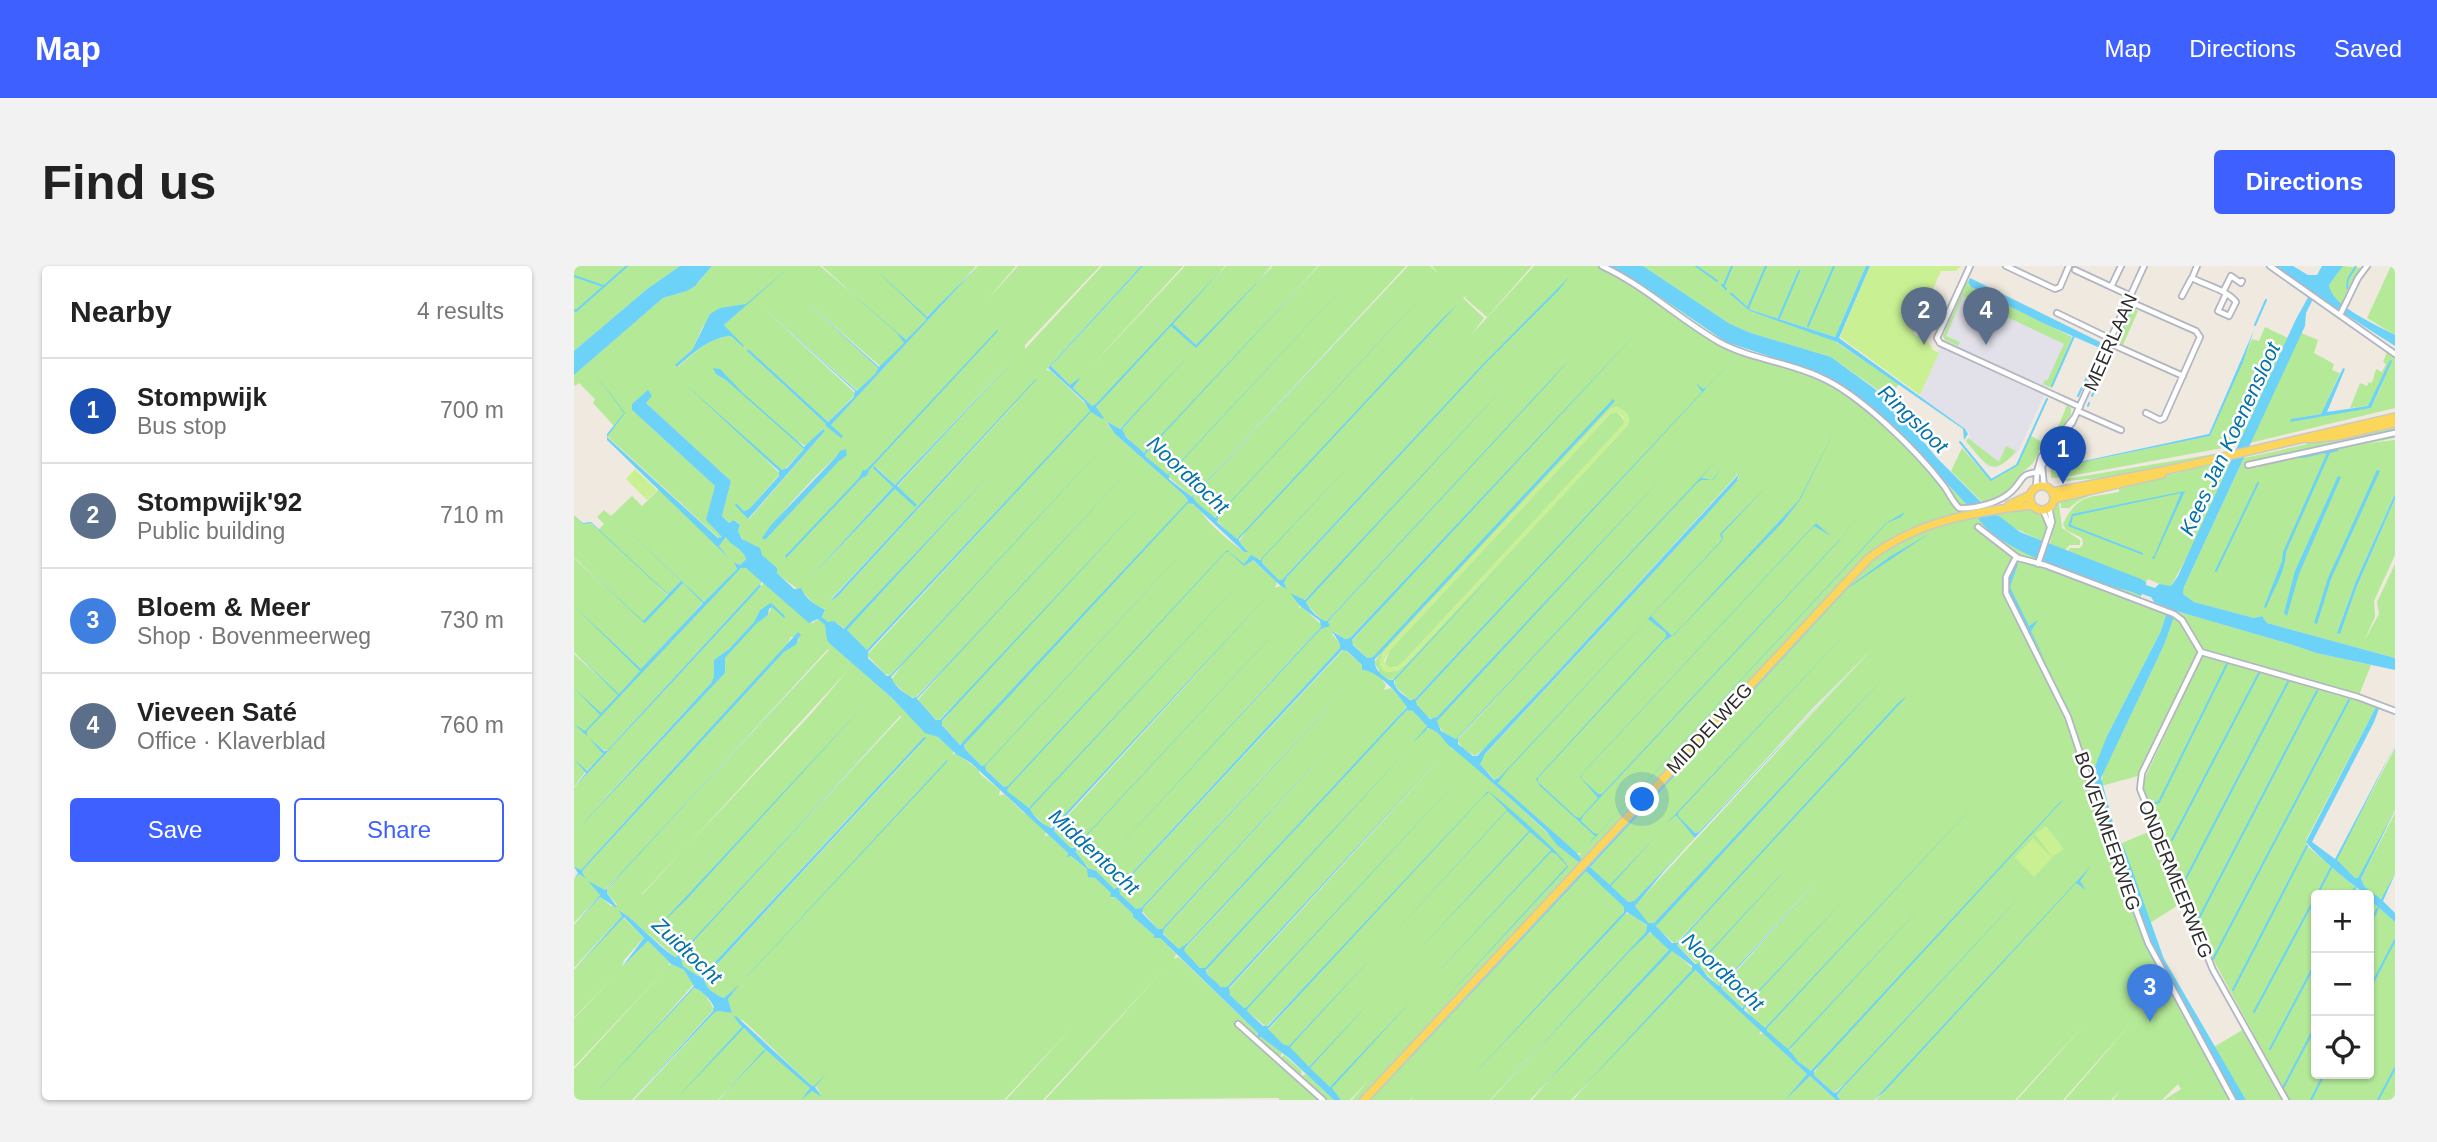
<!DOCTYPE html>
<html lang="en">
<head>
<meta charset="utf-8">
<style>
	:root { --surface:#fff; --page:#f2f2f2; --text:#222; --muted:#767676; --line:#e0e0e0; --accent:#3d60ff }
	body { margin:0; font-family:Helvetica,sans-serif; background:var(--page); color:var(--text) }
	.controls { position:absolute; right:21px; bottom:21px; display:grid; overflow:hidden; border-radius:7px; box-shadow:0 2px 5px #0004 }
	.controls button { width:63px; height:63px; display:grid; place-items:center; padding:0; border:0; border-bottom:2px solid var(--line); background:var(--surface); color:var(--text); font:35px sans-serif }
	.you { position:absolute; left:1069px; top:534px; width:24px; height:24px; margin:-18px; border:5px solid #fff; border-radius:50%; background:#1a73e8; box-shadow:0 0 0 10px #1a73e833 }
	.badge { display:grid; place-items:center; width:46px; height:46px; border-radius:50%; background:var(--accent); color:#fff; font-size:23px; font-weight:700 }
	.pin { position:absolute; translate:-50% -58px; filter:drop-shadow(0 2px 4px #0008) }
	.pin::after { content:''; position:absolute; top:37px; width:24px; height:21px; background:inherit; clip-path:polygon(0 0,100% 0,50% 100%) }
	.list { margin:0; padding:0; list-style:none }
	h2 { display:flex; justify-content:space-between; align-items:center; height:91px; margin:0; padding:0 28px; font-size:30px }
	h2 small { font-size:23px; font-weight:400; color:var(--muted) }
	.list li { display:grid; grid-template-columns:46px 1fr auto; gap:21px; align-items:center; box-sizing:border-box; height:105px; padding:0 28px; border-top:2px solid var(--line) }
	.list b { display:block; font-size:26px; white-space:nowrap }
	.list p { margin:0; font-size:23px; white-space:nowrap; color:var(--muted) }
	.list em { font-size:23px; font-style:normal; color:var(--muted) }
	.actions { display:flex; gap:14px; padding:21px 28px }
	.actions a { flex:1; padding:16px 0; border:2px solid var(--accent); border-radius:7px; text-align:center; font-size:24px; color:var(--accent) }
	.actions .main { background:var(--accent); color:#fff }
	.icon { flex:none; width:38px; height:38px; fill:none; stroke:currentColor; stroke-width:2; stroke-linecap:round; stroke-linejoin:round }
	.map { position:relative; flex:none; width:1821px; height:834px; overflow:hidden; border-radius:7px }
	header { display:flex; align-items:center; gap:42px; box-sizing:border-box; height:98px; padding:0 35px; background:var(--accent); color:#fff }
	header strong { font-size:33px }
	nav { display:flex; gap:38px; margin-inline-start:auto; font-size:24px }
	.intro { display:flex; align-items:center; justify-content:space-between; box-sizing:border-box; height:168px; padding:0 42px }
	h1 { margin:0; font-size:49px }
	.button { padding:18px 32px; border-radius:7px; background:var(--accent); color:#fff; font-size:24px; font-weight:700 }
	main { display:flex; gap:42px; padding:0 42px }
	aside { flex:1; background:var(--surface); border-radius:7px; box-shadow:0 2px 5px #0004 }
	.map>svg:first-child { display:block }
</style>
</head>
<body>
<header>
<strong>Map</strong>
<nav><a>Map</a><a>Directions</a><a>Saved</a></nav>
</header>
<div class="intro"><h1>Find us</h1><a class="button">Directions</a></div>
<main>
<aside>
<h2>Nearby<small>4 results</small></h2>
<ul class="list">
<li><span class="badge" style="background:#1a4fb4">1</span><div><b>Stompwijk</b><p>Bus stop</p></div><em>700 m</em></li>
<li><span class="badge" style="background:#5c6f8a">2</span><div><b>Stompwijk'92</b><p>Public building</p></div><em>710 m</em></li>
<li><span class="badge" style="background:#3f7fe0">3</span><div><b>Bloem &amp; Meer</b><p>Shop · Bovenmeerweg</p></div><em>730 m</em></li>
<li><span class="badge" style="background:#5c6f8a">4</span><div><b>Vieveen Saté</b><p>Office · Klaverblad</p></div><em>760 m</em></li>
</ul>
<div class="actions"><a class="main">Save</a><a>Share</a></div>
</aside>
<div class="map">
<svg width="1821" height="834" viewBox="0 0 1821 834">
	<rect width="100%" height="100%" fill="#efe9df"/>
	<path fill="#e2e0e8" d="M 1391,22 L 1496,73 L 1444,186 L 1423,202 L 1413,200 L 1392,176 L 1396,170 L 1395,166 L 1346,130 Z"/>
	<path fill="#b4e998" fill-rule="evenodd" d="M 0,0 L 106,0 L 73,23 L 0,85 Z
		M 138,0 L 246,0 L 291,39 L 248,0 L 402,0 L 368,38 L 352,51 L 352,54 L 334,73 L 331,74 L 324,67 L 331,77 L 307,101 L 227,31 L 304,102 L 301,108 L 284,125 L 185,38 L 282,128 L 254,156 L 173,85 L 251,157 L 252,160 L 268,170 L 257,159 L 404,0 L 442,0 L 413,34 L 444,0 L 526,0 L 451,79 L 451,83 L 528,0 L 567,0 L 472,104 L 477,105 L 515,141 L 516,145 L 511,152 L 518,145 L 528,153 L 522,142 L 525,137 L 518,140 L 499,122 L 503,116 L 496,119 L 477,100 L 569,0 L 609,0 L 510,108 L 611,0 L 651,0 L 633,20 L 652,0 L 697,0 L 681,19 L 699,0 L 744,0 L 683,67 L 745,0 L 832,0 L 618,231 L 575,194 L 571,190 L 572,186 L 567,186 L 548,166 L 548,163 L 563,146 L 545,163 L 533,155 L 532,156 L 541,168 L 611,230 L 614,236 C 624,239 630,251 637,258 C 648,269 659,278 670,286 L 673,284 L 665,275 L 671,267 L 662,273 L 642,254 L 649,243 L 640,252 L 621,236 L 619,231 L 834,0 L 856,0 L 864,7 L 858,0 L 958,0 L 913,51 L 891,32 L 892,30 L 889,32 L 910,52 L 898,68 L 960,0 L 1035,0 L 1089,33 L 1145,73 L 1175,85 L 1246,107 L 1288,135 L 1322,163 L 1403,250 C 1421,284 1526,317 1564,328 L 1567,330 L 1567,333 L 1579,338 L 1580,336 L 1598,344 L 1596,349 L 1592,349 L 1587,365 L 1533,470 L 1523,531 L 1576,675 L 1662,834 L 1590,834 L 1607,823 L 1594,801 L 1604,818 L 1588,834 L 1539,834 L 1547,824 L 1537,834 L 1491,834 L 1560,754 L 1489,834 L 1443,834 L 1513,756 L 1441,834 L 1302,834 L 1361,769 L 1300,834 L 1266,834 L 1263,828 L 1281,809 L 1260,827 L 1239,808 L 1246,798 L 1237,805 L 1234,804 L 1216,787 L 1217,781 L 1213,784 L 1208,780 L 1177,751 L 1170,740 L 1167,741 L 1147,722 L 1248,610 L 1145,720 L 1103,679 L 1174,601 L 1101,678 L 1083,662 L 1082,658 L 1137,597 L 1080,657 L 1073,657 L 1061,641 L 1063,637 L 1298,383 L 1239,442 L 1125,566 L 1120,567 L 1120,573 L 1060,635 L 1054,636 C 1040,625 1030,616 1017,604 L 1017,597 L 1011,605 L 1015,606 L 1050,641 L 1051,644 L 1047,649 L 1056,647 L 1073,660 L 1072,666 L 1058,682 L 1072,668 L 1079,667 L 1095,681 L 1094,687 L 1099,685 L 1177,754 L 1187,765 L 1185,769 L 1190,767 L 1233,808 L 1233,811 L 1237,811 L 1262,834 L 999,834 L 1020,810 L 997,834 L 958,834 L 984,804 L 956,834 L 917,834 L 1002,741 L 916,834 L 837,834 L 839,830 L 836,834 L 778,834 L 794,815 L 776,834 L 767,834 L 758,823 L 759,820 L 754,821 L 732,800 L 716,781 L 709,778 L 694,764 L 748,703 L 692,761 L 673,745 L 673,741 L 670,742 L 656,729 L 654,724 L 872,486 L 652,722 C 645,722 638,713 633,708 L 633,702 L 721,605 L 631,702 L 626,702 L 610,687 L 610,684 L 800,478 L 609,683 L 605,683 L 589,667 L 590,663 L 759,479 L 588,663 L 584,663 L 567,644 L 785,407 L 567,642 L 562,643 L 545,627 L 545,623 L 770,383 L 788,399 L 789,404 L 804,408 L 812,419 L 810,424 L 817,422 L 833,440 L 801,478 L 833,444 L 838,443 L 853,459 L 851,464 L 856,462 L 866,466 L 878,483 L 884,485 C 925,522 966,561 1006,596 L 1004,591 L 1007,587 L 1000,587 L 924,517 L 925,512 L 921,514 L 906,498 L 906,494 L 1128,254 L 1163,215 L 1165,211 L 1164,208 L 975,415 L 914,480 L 901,490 L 889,483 L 883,474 L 939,414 L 882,473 L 869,466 L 862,455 L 918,393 L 861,453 C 853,453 843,442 842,435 L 940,329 L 840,434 L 835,433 L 821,420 L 821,413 L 815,414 L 805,407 L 805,404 L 800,397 L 807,386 L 908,276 L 799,391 L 793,392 L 777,376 L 869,273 L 776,372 L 771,373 L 761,366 L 758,368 L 766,378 L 766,382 L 546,620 L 540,623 C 528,613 504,596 501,581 L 497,582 L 480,565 L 648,380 L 485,555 L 474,562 L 456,545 L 457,540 L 453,542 L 433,525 L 434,521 L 430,521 L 391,483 L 390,477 L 385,478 L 367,457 L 394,425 L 364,455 L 343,435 L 381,391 L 341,432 L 333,429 L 317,414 L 332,394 L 396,324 L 317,409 L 311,408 L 293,389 L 503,160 L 293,384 L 273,364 L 421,203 L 271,363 L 260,355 L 255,357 L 248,351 L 251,342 C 240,342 236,331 227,325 C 219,320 211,314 203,307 L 203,302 L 193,296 L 181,279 C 172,279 168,273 164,265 L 166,259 L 161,254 L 155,257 L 148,250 L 157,215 L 72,137 L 74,125 L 58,138 L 58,144 L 141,220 L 148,271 L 146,273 L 33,170 L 40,160 L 19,137 L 21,133 L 5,117 L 1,120 L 0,118 L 0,109 L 89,32 L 113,25 L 125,16 ZM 167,44 L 150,59 L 169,81 L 157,70 C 136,71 119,88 104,101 L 102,100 L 118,84 L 129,60 ZM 443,89 L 323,221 L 342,239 L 341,240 L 321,223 L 234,314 L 319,221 L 301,200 L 321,219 ZM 901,108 L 713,311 L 710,317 L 713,322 L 706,320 L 701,322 L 703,316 L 676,292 L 687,293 L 688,297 L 705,314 L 708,314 ZM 464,113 L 263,331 L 256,334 ZM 356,137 L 294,204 L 293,210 L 288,212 L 212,291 ZM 1042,141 C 1052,144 1058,151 1053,160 L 832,398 L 823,405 L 806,399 L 808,389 L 812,383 L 1036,143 ZM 248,163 L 251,165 L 175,253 L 162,238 L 170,245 L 175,243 L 206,208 L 182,183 L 209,205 L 230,183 L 220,173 L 233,181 ZM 273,189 L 265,194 L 191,274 L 189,272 C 195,260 250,199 262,192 C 264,191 271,190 273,189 ZM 893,205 L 758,351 L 754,356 L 755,360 L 747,363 L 645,471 L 747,361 L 748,359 L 728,341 L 725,342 L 725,338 L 717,327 L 729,335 L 743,322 L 731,337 L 748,354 L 753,355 Z
		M 1069,0 L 1292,0 L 1261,71 L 1177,44 L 1157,26 L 1176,45 L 1259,74 L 1325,118 L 1315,131 L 1343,157 L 1340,162 L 1304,124 L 1257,91 L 1177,67 L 1156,58 Z
		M 1769,0 L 1788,2 L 1770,41 L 1756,26 L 1755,19 Z
		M 1817,0 L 1821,0 L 1821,69 L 1793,52 Z
		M 1393,15 L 1397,21 L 1498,71 L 1478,122 L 1469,118 L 1471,114 L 1473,115 L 1490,78 L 1389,30 L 1372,70 L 1386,76 L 1384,80 L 1371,74 L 1369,70 Z
		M 1557,40 L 1564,45 L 1549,79 L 1540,74 Z
		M 1691,61 L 1714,72 L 1665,179 L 1491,211 L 1488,193 L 1491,190 L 1498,197 L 1504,197 L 1636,170 L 1678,73 L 1685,75 Z
		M 1727,67 L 1744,74 L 1740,87 L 1760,98 L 1758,104 L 1766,107 L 1747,148 L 1717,153 L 1797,142 L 1806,123 L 1816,95 L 1795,140 L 1776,142 L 1786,117 L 1793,120 L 1795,116 L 1798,117 L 1802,103 L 1808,106 L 1812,98 L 1809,96 L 1813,86 L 1821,92 L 1821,142 L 1676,177 Z
		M 1493,139 L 1497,142 L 1497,149 L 1473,179 L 1465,185 L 1459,197 L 1447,208 L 1438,221 L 1427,231 L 1408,236 L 1377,205 L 1388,182 L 1417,215 L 1443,200 L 1457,170 L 1472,178 L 1485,159 Z
		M 1038,146 L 1043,146 L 1051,155 L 1049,159 L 833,392 C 826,399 819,406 811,398 L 815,385 Z
		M 1821,159 L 1821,166 L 1673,198 L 1682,199 L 1683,202 L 1692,196 L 1821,169 L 1821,172 L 1795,177 L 1821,174 L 1821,228 L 1782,315 L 1763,367 L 1766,367 L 1783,320 L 1821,233 L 1821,289 L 1800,335 L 1801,351 L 1790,375 L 1805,348 L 1803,336 L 1821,298 L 1821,392 L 1693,357 L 1688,350 L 1680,352 L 1620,336 L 1609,328 L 1610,321 L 1670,192 Z
		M 1496,167 C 1497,182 1486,180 1483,191 C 1482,194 1482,203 1482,208 L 1485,209 L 1486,193 L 1489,211 L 1477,212 L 1477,189 Z
		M 1394,172 L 1425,196 L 1432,180 L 1442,185 C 1418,214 1411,197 1392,175 Z
		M 1652,186 L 1550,210 L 1492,215 L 1492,213 Z
		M 1647,195 L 1647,197 L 1658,195 L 1619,280 L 1597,320 L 1590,320 L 1574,313 L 1572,316 L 1494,285 L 1496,282 L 1506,282 L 1509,278 L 1508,272 L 1492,264 L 1489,258 C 1504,227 1515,232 1545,226 L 1545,222 L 1553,220 Z
		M 85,223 L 157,293 L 145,280 L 153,270 C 156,281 169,282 172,293 L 166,299 L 161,296 L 163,303 L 130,336 L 40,253 L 107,315 L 94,328 L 82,318 L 94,330 L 84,341 L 109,317 L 129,336 L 72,400 L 167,302 L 172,302 L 189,315 L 33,485 L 25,482 L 29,489 L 12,505 L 0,521 L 0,388 L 37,422 L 0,386 L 0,292 L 55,343 L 0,291 L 0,249 L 9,258 L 16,256 L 24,264 L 30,258 L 23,251 L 30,244 L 37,250 L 58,230 L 68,240 Z
		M 1521,227 L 1504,235 L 1495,242 L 1487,242 L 1487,238 L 1485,237 L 1488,262 L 1506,274 L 1506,279 L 1496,279 L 1491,284 L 1476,278 C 1481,262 1474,245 1485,234 Z
		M 1455,241 L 1471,252 L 1472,264 L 1468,275 L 1438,261 L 1419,247 Z
		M 191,316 L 238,357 L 245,353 L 252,359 L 253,374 L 256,378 L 318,432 L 351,466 L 364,471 L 379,485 L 379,488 L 383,488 L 405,504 L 405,507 L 426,524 L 425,530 L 430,528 L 451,548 L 454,548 L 472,565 L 471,570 L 475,569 L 494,587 L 493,590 L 497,590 L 515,605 L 515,611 L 521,612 L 537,627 L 537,632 L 541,631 L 559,648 L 559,651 L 580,669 L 580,672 L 586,672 L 602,688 L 600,693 L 604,691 L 608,694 L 684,767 L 684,772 L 687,771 L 708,786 L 706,792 L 710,789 L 728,805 L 727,810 L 732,808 L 760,834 L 705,834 L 705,832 L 471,834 L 596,697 L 469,834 L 432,834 L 501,758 L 430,834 L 145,834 L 184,790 L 144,834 L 60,834 L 140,747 L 143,745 L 158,747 L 154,733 L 162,722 L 150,732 C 141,728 129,722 131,711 L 352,473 L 279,547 L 129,709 L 124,710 L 109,700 L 106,691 L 131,662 L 104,690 L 101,691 L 46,644 L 48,650 L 0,702 L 0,659 L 26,631 L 37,640 L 43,639 L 32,625 L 49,605 L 30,624 L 15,616 L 26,629 L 0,657 L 0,613 L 5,608 L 12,611 L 8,606 L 9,604 L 210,386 L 223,378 L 226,370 L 224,367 L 222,371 L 217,371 L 211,382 L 6,605 L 0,601 L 0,522 ZM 198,338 L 209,351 L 198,340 L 194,349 L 182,357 L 151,392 L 151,407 L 12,553 L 137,417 L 140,412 L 140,394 L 155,383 L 180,356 L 186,344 ZM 255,384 L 61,593 L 254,383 ZM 275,403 L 237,448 L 67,629 L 69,628 ZM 327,450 L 327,451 L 132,660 L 326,450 ZM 160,751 L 170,755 L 238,820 L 242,820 L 248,831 L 240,825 L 236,826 L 236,822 L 196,785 L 190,785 L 190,781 L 173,763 L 167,763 L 168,759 Z
		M 1602,345 L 1719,379 L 1742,387 L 1797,399 L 1785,429 L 1631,386 L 1613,357 Z
		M 1599,350 L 1609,358 L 1622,382 L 1623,386 L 1617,400 L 1564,510 L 1527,520 L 1529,507 L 1590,379 Z
		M 1628,391 L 1632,391 L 1803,439 L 1732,574 L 1733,580 L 1790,629 L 1742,629 L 1742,808 L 1795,808 L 1795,633 L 1821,656 L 1821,834 L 1715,834 L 1639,693 L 1569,523 L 1570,514 Z
		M 1821,482 L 1821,544 L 1787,608 L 1784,612 L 1781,612 L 1762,594 Z
		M 1821,547 L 1821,608 L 1809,631 L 1805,633 L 1791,621 L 1787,613 Z
		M 1579,564 L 1609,636 L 1576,657 L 1548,577 Z
		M 49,651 L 70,672 L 50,694 L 48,701 L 74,675 L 96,697 L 94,700 L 97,698 L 110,704 L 120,718 L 71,773 L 120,722 L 130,727 L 140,743 L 58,834 L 0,834 L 0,803 L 92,703 L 0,801 L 0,753 L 46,704 L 0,752 L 0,704 Z
		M 1670,763 L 1709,834 L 1672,834 L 1640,781 Z"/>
	<path fill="#c9f194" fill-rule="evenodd" d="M 1296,0 L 1387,0 L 1382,5 L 1367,5 L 1339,68 L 1353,75 L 1358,81 L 1357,83 L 1365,87 L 1346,129 L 1266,71 Z
		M 1042,141 C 1052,144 1058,151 1053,160 L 832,398 C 822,406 807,413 806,394 L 812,383 L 1036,143 ZM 1043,146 L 1050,152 L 1049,159 L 833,392 L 821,402 L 813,400 L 810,395 L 815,385 L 1035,149 Z
		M 61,203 L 83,224 L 73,234 L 52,213 Z
		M 1472,560 L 1490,583 L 1478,591 L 1461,568 Z
		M 1459,572 L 1478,592 L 1460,611 L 1441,591 Z"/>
	<path fill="#6cd2f8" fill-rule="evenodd" d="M 106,0 L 138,0 L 121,20 L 113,25 L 89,32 L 0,109 L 0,85 L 73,23 Z
		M 217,0 L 150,59 L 170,80 L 169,81 L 157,70 C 136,71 118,88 103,101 L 101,99 L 118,84 L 136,48 L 146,42 L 172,38 Z
		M 246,0 L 332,74 L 352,54 L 352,52 L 298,0 L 353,51 L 404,0 L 257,159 L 269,170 L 267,172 L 252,160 L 251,157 L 173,85 L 174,83 L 254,156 L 280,131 L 281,125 L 183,36 L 283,125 L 301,108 L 304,102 L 226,30 L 305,101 L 330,77 L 323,67 Z
		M 567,0 L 569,0 L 477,100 L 496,119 L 507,111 L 499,122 L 518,140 L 522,138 L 651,0 L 599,58 L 622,79 L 699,0 L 622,82 L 597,60 L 522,141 L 530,152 L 528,153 L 517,146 L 294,386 L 294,392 L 313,410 L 317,409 L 535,175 L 317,411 C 320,420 331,428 339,432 L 343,431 L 557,202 L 343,433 L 362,454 L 366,454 L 576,230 L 368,455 L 368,459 L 386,479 L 614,235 L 611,230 L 541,168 L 532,155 L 546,163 L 618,86 L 548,163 L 552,171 L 570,187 L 745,0 L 572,187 L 571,190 L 594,209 L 789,0 L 595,209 L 595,213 L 618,231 L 834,0 L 619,231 L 622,236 L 641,252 L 876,0 L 644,250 L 643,256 L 663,273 L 867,54 L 884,38 L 665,273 L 665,275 L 674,286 L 670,286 L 619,238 L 614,237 L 390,479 L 391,483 L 408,500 L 411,499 L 632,261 L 411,500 L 412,504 L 430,521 L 434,520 L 653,284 L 670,298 L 677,289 L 686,294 L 780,195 L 688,293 L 688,297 L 705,314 L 708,314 L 908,99 L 996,10 L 984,25 L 911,98 L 713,311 L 710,317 L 713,323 L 707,320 L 679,294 L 670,300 L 655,286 L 652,286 L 434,522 L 433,525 L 455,542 L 671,311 L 456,543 C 459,550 470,560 478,562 L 696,327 L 481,562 L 480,565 L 497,582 L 500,582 L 719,347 L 502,581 L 502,586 L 514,602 L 522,605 L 540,623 L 546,620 L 766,382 L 766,378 L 758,365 L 771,373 L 776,372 L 1071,58 L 778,374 L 779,379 L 793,392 L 799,391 L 1039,133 L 1041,135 L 801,393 C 799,403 808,409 815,414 L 819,414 L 928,298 L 820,415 C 820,423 830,429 836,434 L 841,433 L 1128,126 L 1122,117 L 1129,123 L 1132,122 L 1164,88 L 842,435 L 843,439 L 856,453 L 863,451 L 1094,205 L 863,455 L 867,465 L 882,473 L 1142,195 L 1127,212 L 1138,214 L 1147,203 L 1139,214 L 1127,214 L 1123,217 L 884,472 L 884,478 L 899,490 L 903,490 L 975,415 L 1165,208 L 1163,215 L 1128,254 L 911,488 L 906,498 L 920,514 L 925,512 L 1145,277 L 1148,273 L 1146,268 L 1194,219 L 1148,268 L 1149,273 L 1146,277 L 1077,350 L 1098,370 L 1112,356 L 1225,234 L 1262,161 L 1226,234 L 1208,257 L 1100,369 L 1091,374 L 964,512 L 964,516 L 1002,551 L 1006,552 L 1024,532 L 1006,511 L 1013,502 L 1241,258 L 1243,258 L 1257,270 L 1240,260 L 1008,508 L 1007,512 L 1024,528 L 1028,528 L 1267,272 L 1306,220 L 1265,275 L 1009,550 L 1007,555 L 1020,567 L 1024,568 L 1312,257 L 1331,246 L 1327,251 L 1313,257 L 1014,579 L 1021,570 L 966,520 L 962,513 L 1092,371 L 1092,367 L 1074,353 L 932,506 L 924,517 L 1004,588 L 1008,595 L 1006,597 L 983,579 L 973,566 C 942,538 910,508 878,482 C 867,474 868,466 854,462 L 838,478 L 853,460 L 839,445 L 833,444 L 611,682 L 610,685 L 626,702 L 631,702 L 835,482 L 632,704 L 633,708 L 647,721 L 653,721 L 872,485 L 655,722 L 656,729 L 670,742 L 673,741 L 892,505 L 674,742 L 673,745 L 689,760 L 694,760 L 706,747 L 914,525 C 928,535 988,587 994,601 L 863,742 L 993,600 L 982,588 L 977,586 L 851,720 L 977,584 L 956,566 L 842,687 L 955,565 L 933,545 L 806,682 L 933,544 L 915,526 L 908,532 L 694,763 L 709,778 L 715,780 L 803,686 L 716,781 L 735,801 L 797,735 L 736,802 L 756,821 L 840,732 L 758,822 L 767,834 L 760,834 L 715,792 L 687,771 L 684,772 L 684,767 L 586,672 L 580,672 L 580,669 L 559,651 L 559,648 L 541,631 L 536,631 L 537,627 L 521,612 L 514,611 L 513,603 L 497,590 L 493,591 L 494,587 L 397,497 L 382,488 L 364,471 L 351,467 L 318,432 L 256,378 L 253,374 L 251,359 L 244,353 L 235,357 L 172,302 L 167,302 L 13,465 L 13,470 L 0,458 L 11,465 L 26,449 L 0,422 L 27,447 L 44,429 L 0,386 L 45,428 L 66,405 L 0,340 L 67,403 L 129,337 L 109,317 L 71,357 L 69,356 L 0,291 L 69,355 L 94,329 L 17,257 L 9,258 L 0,250 L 9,257 L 17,256 L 94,328 L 107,315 L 32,244 L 130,336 L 163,303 L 160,296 L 166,299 L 172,293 C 169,282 156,280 152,271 L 145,280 L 157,294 L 33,174 L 33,168 L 50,147 L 17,102 L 51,147 L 33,171 L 144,272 L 148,271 L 132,254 L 141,220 L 58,144 L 58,138 L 74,124 L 78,130 L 72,137 L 157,215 L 148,250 L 155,257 L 160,254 L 166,259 L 164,265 L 168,273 L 186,282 L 188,289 L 203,302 L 203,307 L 220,323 L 227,322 C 230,331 243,341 251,343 L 248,351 L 254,356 L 260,355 L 270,363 L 421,203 L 273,364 L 293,384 L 516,145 L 510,135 L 474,102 ZM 768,384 L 773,385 L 788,399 L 788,404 C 806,406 822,426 833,441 L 614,677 L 605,683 L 589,668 L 590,663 L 761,476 L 588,663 L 584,663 L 568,647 L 569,642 L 785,408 L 567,642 L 562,643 L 546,628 L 545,623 Z
		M 1035,0 L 1069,0 L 1156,58 L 1177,67 L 1257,91 L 1312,131 L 1363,192 L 1420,249 L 1425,250 L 1446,266 L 1567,313 L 1572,316 L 1572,319 L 1581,322 L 1585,318 L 1597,320 L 1604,310 L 1722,53 L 1737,26 L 1702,0 L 1719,0 L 1734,9 L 1743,9 L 1748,0 L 1769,0 L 1755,19 C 1757,40 1803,59 1821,69 L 1821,80 L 1741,29 L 1732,47 L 1731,60 L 1610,321 L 1609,328 L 1620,336 L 1680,352 L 1688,350 L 1693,357 L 1821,392 L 1821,404 L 1742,387 L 1719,379 L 1602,345 L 1590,379 L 1527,512 L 1540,561 L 1551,584 L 1590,693 L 1672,834 L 1662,834 L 1576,675 L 1517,511 L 1533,470 L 1587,365 L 1592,349 L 1596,349 L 1597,343 L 1580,336 L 1577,331 L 1568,328 L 1567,330 C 1558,325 1546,323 1536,320 C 1502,308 1419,282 1403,250 L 1331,172 L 1288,135 L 1246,107 L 1152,76 L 1089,33 Z
		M 1292,0 L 1296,0 L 1265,72 L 1391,163 L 1394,168 L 1390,174 L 1389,163 L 1263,76 L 1176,45 L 1156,28 L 1157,26 L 1177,44 L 1261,71 Z
		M 1396,12 L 1526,76 L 1526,82 L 1471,58 L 1397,21 L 1394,16 Z
		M 423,64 L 424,65 L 295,204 L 293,210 L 288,212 L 212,292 L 211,290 L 285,212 L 289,204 L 292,204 L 301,195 Z
		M 1680,64 L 1669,96 L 1636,170 L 1504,197 L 1491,193 L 1492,189 L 1497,195 L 1505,196 L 1635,168 Z
		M 445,88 L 323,220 L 343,239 L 341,241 L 321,223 L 233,315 L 319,221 L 299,202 L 300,200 L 321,219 Z
		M 995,94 L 975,117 L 758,351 L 754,356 L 756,360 L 747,363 L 731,380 L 525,602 L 747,361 L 746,355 L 726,340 L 716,327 L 731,334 L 937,114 L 732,336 C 734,342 746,355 753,355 Z
		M 1816,94 L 1818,95 L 1797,142 L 1716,156 L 1717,153 L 1747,148 L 1769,102 L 1771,103 L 1753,146 L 1794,140 Z
		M 139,102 L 146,103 L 169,127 L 230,181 L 249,163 L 251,165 L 174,253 L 161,239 L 162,237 L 170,245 L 175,243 L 205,210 L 205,205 L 110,117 L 208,204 L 213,202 L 230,183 L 152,114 L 142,108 Z
		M 464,112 L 263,331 L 256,335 L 460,115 Z
		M 272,183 L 273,189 L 265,195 L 191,274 L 188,272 L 197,259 L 262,191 L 266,185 Z
		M 1764,183 L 1764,185 L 1756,187 L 1712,286 C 1712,304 1699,325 1692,342 L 1690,341 L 1708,295 L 1709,286 L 1752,189 L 1751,187 L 1730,192 L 1719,192 Z
		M 1803,204 L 1806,205 L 1757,313 L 1743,358 L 1740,357 L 1754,312 Z
		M 1764,210 L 1767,211 L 1725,308 L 1713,350 L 1710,347 L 1721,305 Z
		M 1611,225 L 1580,293 L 1577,292 L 1580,290 L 1607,227 L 1499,250 L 1497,259 L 1569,287 L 1569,289 L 1494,260 L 1498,248 Z
		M 1821,228 L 1821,233 L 1783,320 L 1766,368 L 1763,367 L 1782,315 Z
		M 1356,267 L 1274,322 L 1016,601 L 1036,619 L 1084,568 L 1037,620 L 1054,636 L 1060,635 L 1121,572 L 1102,549 L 1092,558 L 1276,363 L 1104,547 L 1104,550 L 1121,567 L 1125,566 L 1298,382 L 1091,604 L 1061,640 L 1074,657 L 1080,657 L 1312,409 L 1082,660 L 1098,677 L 1103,677 L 1325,436 L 1333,430 L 1103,679 L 1121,698 L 1124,698 L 1225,589 L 1125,699 L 1134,711 L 1145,720 L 1248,611 L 1147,720 L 1148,723 L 1168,742 L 1272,632 L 1171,741 L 1170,744 L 1191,762 L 1417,521 L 1193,762 L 1193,765 L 1214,783 L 1355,632 L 1215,784 L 1225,796 L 1237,805 L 1486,536 L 1490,533 L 1240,805 L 1240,809 L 1260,827 L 1263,826 L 1480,594 L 1266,825 L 1263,829 L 1266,834 L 1262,834 L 1236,810 L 1211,834 L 1233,808 L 1121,704 L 997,834 L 1118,704 L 1118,700 L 1098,685 L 956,834 L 1095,684 L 1076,666 L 1056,685 L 916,834 L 1072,666 L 1073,659 L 1053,646 L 892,817 L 1050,646 L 1050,641 L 1012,605 L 797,834 L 1273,322 L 1317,290 Z
		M 1442,297 L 1444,298 L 1436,321 L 1455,360 L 1464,354 L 1457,365 L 1472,396 L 1435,327 L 1433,315 Z
		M 186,318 L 187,320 L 180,328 L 0,522 L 12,507 L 0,493 L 13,505 L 29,488 L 15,472 L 30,485 L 33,485 Z
		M 197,337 L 211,350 L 210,352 L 198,341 L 195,343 L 194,349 L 182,358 L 151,392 L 151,407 L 0,567 L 137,417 L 140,411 L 140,394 L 155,383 L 180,356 L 186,344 Z
		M 224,366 L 227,369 L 224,373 L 223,378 L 210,386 L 9,604 L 8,606 L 12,612 L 5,608 L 0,613 L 4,607 L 0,601 L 7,604 Z
		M 255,384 L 33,623 L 33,627 L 43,641 L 41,641 L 26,631 L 0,659 L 26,629 L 14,615 L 31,624 Z
		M 296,433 L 112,634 L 82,663 Z
		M 1803,439 L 1806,440 L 1800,456 L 1738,576 L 1761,593 L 1821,479 L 1763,594 L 1781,612 L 1784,612 L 1821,544 L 1787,613 L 1791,621 L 1807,633 L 1821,608 L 1809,635 L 1821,647 L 1821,656 L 1795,633 L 1795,629 C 1787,628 1738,585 1732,576 Z
		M 327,449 L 106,690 L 109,700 L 124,710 L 129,709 L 340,482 L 350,471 L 352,472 L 131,711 C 129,722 141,728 150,732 L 165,719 L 154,733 L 158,747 L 143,745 L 140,747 L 58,834 L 139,745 L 140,741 C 136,733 129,725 120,722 L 15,834 L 120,720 L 110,704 L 97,698 L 74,675 L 48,701 L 70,672 L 50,651 L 0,704 L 48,650 L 45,644 C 65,657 81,678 101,691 L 104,690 Z
		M 374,493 L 373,496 L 168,716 L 176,707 Z
		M 1517,600 L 1506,615 L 1512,624 L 1502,617 L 1311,825 L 1300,834 Z
		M 162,750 L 238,820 L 240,820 L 253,807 L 241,821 L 248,831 L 238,825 L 227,834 L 236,822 L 192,784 L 144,834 L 191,783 L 170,762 L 101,834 L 168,761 L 160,751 Z"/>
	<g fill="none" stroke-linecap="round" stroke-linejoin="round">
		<path stroke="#6cd2f8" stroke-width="2" d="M 1122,0 L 1143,15
			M 0,10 L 29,20
			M 1148,19 L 1152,23
			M 1150,19 L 1158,0
			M 1773,22 L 1774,13 L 1782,0
			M 1174,42 L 1192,0
			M 0,44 L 2,45 L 53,0
			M 1205,52 L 1225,5
			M 1681,59 L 1692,34
			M 1234,60 L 1260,0
			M 1543,73 L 1557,43
			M 1527,110 L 1533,96
			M 1478,120 L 1500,70
			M 1504,130 L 1515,107
			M 1518,130 L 1525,115
			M 1514,140 L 1515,137
			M 1386,176 L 1417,214 L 1443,199 L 1473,133
			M 1642,305 L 1684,217
			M 1578,538 L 1585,536 L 1653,398
			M 1598,574 L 1685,407
			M 1610,616 L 1714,416
			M 1743,629 L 1758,600
			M 1777,629 L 1781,622
			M 1625,652 L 1743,425
			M 1795,659 L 1804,642
			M 1639,693 L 1775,434
			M 1659,724 L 1733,580
			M 1795,724 L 1821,674
			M 1680,746 L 1742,630
			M 1696,783 L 1742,696
			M 1709,822 L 1742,759
			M 1737,834 L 1750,808
			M 1804,834 L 1821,802"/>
		<g stroke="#b3b6c2" stroke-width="8">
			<path id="minor" d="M 1028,0 C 1071,20 1105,53 1145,76 C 1176,93 1214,96 1246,111 C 1286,128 1343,185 1370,220 C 1375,227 1378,235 1385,242 C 1401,243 1426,237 1438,225 C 1451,212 1445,207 1468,206
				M 1396,0 L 1363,72 L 1366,77 L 1506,141
				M 1432,0 L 1481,23 L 1486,21 L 1495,0
				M 1623,0 L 1618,12 C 1631,19 1653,24 1662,36 L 1655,50 L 1644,45 L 1652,28
				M 1696,0 L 1821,88
				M 1501,4 L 1557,30
				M 1537,21 L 1547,0
				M 1649,26 L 1657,10 L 1667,17 L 1668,15
				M 1608,30 L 1617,13
				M 1554,35 L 1622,65 L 1626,71 L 1590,152 L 1586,154 L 1572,147
				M 1483,47 L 1537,73
				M 1766,49 L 1784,12 L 1793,0
				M 1535,77 L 1609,110
				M 1504,145 L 1547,164
				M 1486,169 L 1500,152
				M 1674,199 L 1821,167
				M 1470,220 L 1468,201 L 1473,188
				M 1462,221 L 1463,206 L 1467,191 L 1498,157 L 1570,0
				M 1469,244 L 1476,261
				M 1404,261 L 1444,292 L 1471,299 L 1600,348 L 1608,354 L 1627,386 L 1784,431 L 1821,445
				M 1442,291 L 1432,311 L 1432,327 L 1494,451 L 1523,538 L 1574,677 L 1659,834
				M 1464,298 L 1478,256 L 1475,241
				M 1627,386 L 1568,507 L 1566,523 L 1639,704 L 1712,834
				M 664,758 L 749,834"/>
		</g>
		<g stroke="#c8c8c8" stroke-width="10">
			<path id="primary" d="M 1734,173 L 1763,170 L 1821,157
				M1456 232a12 12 0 1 1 24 0a12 12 0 1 1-24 0Z
				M 1478,226 L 1598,203 L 1821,151
				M 1480,233 L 1588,208
				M 1435,239 L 1456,229
				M 790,834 L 1295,292 C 1343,255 1399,246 1458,239"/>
		</g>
		<use href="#minor" stroke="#fff" stroke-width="4.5"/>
		<use href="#primary" stroke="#fbd659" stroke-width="7"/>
	</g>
	<g text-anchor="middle" stroke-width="5" stroke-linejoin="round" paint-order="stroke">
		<g font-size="19" fill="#2d2d2d" stroke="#fff">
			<text transform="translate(1536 76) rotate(-66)" y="7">MEERLAAN</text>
			<text transform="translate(1135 462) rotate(-47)" y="7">MIDDELWEG</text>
			<text transform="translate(1534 565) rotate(71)" y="7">BOVENMEERWEG</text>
			<text transform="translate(1602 613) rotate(68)" y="7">ONDERMEERWEG</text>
		</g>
		<g font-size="21" font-style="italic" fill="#0371ab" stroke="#fff">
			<text transform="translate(1339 153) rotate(44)" y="7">Ringsloot</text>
			<text transform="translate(1656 173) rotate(-65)" y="7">Kees Jan Koenensloot</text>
			<text transform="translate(614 209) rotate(43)" y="7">Noordtocht</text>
			<text transform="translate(520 586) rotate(43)" y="7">Middentocht</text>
			<text transform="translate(113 685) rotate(43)" y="7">Zuidtocht</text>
			<text transform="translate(1149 706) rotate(43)" y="7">Noordtocht</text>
		</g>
	</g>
</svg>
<div class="controls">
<button>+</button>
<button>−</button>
<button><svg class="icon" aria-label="locate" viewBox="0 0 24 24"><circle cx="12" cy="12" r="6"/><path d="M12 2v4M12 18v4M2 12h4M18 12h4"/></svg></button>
</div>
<div class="you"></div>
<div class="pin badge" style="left:1489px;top:218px;background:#1a4fb4">1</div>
<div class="pin badge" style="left:1350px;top:79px;background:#5c6f8a">2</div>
<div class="pin badge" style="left:1576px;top:756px;background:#3f7fe0">3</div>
<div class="pin badge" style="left:1412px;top:79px;background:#5c6f8a">4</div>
</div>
</main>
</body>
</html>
